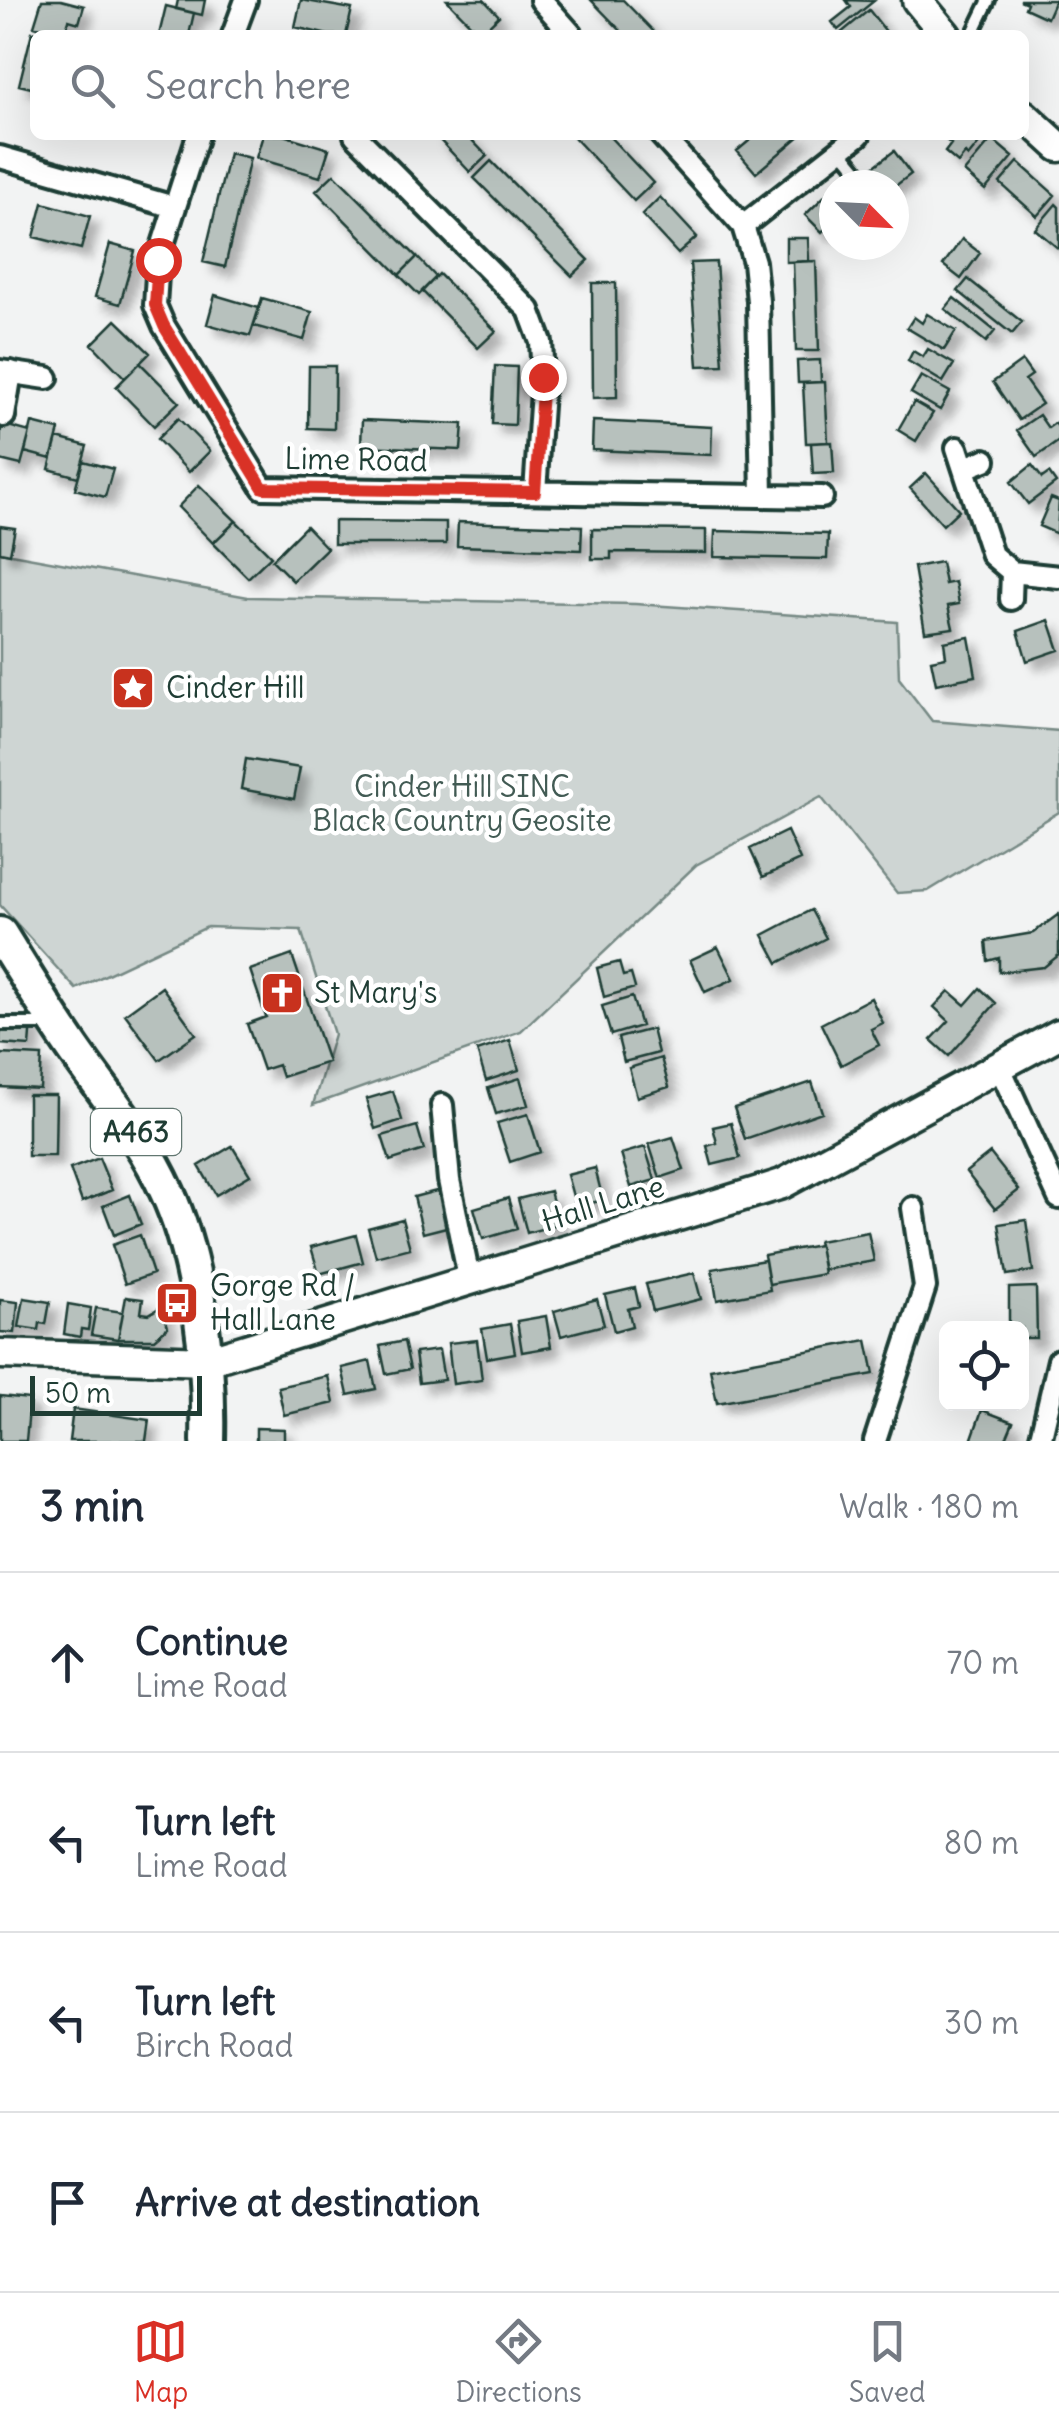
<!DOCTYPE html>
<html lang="en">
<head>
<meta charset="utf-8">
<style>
	:root { --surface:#fff; --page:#f2f2f3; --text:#1f2937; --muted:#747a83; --line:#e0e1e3; --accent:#d93025 }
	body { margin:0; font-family:Delius,sans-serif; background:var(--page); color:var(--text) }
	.controls { position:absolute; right:30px; bottom:30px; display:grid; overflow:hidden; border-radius:15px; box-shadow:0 10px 40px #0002 }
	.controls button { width:90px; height:90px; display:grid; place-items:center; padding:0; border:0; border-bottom:2px solid var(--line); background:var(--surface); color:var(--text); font:50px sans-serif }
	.compass { position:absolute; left:819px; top:170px; width:90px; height:90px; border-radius:50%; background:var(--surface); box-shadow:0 10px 40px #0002; rotate:114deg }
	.scale { position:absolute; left:30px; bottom:25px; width:172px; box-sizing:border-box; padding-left:10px; border:5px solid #1f3d34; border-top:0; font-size:28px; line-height:35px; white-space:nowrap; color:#1f3d34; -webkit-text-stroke:8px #fff; paint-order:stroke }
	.stop { position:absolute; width:30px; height:30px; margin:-22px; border:8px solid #d93025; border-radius:50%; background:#fff }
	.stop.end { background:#d93025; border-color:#fff; box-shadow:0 2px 10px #0008 }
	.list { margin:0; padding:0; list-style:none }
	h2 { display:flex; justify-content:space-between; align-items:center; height:130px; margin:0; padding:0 40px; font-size:42px }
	h2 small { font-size:32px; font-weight:400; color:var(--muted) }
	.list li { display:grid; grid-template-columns:65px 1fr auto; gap:30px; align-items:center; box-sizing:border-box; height:180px; padding:0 40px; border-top:2px solid var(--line) }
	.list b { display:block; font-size:38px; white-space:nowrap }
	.list p { margin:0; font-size:32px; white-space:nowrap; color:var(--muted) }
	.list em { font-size:32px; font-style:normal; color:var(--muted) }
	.icon { flex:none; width:55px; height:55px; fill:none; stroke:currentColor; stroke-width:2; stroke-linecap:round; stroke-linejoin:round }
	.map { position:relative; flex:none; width:1059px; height:1441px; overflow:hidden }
	.search { position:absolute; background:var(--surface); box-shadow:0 10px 40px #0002; left:30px; right:30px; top:30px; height:110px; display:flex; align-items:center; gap:25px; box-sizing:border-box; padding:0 35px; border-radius:15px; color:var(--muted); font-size:38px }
	.sheet { height:850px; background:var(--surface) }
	nav { display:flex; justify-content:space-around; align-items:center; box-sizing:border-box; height:140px; border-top:2px solid var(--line); background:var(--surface); font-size:28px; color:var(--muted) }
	nav a { display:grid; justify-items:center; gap:5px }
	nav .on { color:var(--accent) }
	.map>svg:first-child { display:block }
</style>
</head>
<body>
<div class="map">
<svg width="1059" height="1441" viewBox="0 0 1059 1441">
	<defs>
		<filter id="shadow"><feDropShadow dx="9" dy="9" stdDeviation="5" flood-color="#0004"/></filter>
	</defs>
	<rect width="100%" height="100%" fill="#f2f3f3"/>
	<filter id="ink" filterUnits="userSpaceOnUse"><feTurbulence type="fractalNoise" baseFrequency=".01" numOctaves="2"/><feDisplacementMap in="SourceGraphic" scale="20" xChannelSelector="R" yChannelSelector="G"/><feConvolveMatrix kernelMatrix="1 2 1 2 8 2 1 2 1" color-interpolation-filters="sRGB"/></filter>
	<g filter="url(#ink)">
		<path fill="#ced5d3" stroke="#768984" stroke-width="2.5" d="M 0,552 L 248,597 L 635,604 L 897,622 L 899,678 L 932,721 L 1059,731 L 1059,812 L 928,891 L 897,893 L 821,797 L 696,865 L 521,1031 L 313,1105 L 334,1034 L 301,930 L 207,927 L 76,989 L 0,905 Z"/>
		<path fill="#b7c1bd" stroke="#1f3d34" stroke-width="2.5" filter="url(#shadow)" d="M 42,0 L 61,0 L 84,6 L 79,23 L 69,20 L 64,35 L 34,26 Z
			M 178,0 L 205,0 L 202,15 L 176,9 Z
			M 301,0 L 352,9 L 346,35 L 328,35 L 295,27 Z
			M 447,0 L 484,0 L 499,16 L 480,34 Z
			M 591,0 L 623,0 L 657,35 L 625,35 Z
			M 846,0 L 874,1 L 838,30 L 832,22 L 851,7 Z
			M 1020,0 L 1055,0 L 1047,18 L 1025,8 L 1027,3 Z
			M 166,6 L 194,13 L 189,35 L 159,35 Z
			M 869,10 L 888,34 L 843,35 L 841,33 Z
			M 32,32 L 46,35 L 35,35 L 35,89 L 19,85 Z
			M 263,135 L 283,135 L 329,149 L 320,177 L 256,158 Z
			M 435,135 L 467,135 L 487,156 L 470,172 Z
			M 572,135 L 608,135 L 653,183 L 634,201 Z
			M 756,135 L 801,135 L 756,173 L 737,151 Z
			M 949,135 L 986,135 L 968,157 L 965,154 L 958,163 L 945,152 L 951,144 L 945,139 Z
			M 992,139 L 1013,157 L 985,190 L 964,172 Z
			M 894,151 L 911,174 L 894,187 L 879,185 L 868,171 Z
			M 229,153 L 250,158 L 225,267 L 203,262 Z
			M 491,161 L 589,260 L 572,276 L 474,178 Z
			M 1018,162 L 1055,195 L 1037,216 L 1000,183 Z
			M 334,174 L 417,257 L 399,275 L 316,191 Z
			M 834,187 L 834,220 L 822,232 L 805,215 Z
			M 660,197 L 697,237 L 678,254 L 642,215 Z
			M 43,203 L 90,216 L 81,249 L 34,237 Z
			M 1056,204 L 1059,207 L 1059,249 L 1035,229 Z
			M 786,238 L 808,238 L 809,261 L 786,262 Z
			M 962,239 L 980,253 L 961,279 L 943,265 Z
			M 110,244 L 135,251 L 120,304 L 95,297 Z
			M 417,257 L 436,277 L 419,295 L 399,275 Z
			M 816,261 L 819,351 L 796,351 L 793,262 Z
			M 716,262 L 723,365 L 698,366 L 690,263 Z
			M 439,274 L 496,331 L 478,348 L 422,291 Z
			M 968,279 L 1022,322 L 1012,334 L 958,291 Z
			M 592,283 L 616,283 L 617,397 L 593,398 Z
			M 215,295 L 259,308 L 250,336 L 207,324 Z
			M 262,298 L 312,312 L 304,340 L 254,326 Z
			M 954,298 L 995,331 L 986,342 L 945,309 Z
			M 927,314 L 956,331 L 944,350 L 907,328 L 914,317 L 922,323 Z
			M 116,320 L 150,353 L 125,378 L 92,344 Z
			M 928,349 L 954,364 L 943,382 L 908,361 L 913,351 L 923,357 Z
			M 820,360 L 821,382 L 798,383 L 797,361 Z
			M 1022,361 L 1032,375 L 1025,380 L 1042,404 L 1019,420 L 993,382 Z
			M 140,363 L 179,402 L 154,426 L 116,387 Z
			M 309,366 L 335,366 L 334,429 L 308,428 Z
			M 495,366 L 517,367 L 515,425 L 492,424 Z
			M 921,376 L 950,392 L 940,410 L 911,393 Z
			M 825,382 L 828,442 L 806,443 L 803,383 Z
			M 914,402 L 933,413 L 916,441 L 898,430 Z
			M 1039,415 L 1048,428 L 1055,423 L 1059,428 L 1059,441 L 1036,457 L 1017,430 Z
			M 178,418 L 210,451 L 189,472 L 157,439 Z
			M 362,420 L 463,424 L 461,450 L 361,446 Z
			M 593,421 L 712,427 L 711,455 L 592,450 Z
			M 32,423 L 59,430 L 51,459 L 25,452 Z
			M 1,424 L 30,432 L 21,465 L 0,460 Z
			M 57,438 L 87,446 L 78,477 L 49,469 Z
			M 832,442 L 834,473 L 813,474 L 811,443 Z
			M 83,461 L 113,469 L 105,497 L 75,489 Z
			M 1032,465 L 1042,478 L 1049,473 L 1056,483 L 1028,504 L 1011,482 Z
			M 926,473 L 959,510 L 943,525 L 910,488 Z
			M 199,485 L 236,521 L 213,543 L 178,507 Z
			M 1051,498 L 1059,501 L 1057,534 L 1039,526 Z
			M 236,521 L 271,556 L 248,578 L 213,543 Z
			M 334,521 L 446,522 L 446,544 L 334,544 Z
			M 458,522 L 582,526 L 581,550 L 457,546 Z
			M 0,526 L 15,528 L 10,554 L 0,552 Z
			M 306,526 L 327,548 L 293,581 L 272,560 Z
			M 592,529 L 706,530 L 706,553 L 611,552 L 611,559 L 592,559 Z
			M 715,531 L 828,534 L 827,559 L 714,557 Z
			M 941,562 L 945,584 L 955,582 L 959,604 L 948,606 L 953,628 L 925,632 L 914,567 Z
			M 1049,620 L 1059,650 L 1027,661 L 1018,631 Z
			M 969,637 L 976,676 L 936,684 L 931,660 L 946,657 L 944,642 Z
			M 246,759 L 300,768 L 294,799 L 241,789 Z
			M 787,831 L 800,860 L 763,877 L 750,849 Z
			M 811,910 L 826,938 L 778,963 L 763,935 Z
			M 1059,914 L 1059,955 L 1044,967 L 999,972 L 999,958 L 988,961 L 986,941 L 1033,933 Z
			M 718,947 L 734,979 L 705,992 L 690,960 Z
			M 292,955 L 328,1062 L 282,1077 L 278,1065 L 263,1070 L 247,1024 L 266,1017 L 250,970 Z
			M 619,962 L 623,976 L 631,974 L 635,988 L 604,997 L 597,968 Z
			M 162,987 L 196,1034 L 159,1060 L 125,1014 Z
			M 980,988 L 996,1003 L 949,1056 L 931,1040 L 949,1021 L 934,1007 L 949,991 L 965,1005 Z
			M 632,997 L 641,1026 L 611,1035 L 602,1006 Z
			M 871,998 L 883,1023 L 871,1029 L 879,1045 L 841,1065 L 821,1024 Z
			M 0,1018 L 32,1021 L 30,1046 L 0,1044 Z
			M 652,1029 L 658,1053 L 624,1062 L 618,1038 Z
			M 510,1040 L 519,1070 L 486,1081 L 477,1051 Z
			M 0,1054 L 42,1056 L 40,1089 L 0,1087 Z
			M 661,1058 L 669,1087 L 637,1097 L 629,1068 Z
			M 520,1078 L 528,1105 L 496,1114 L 488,1088 Z
			M 812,1082 L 822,1112 L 745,1139 L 734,1108 Z
			M 393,1091 L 402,1120 L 375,1129 L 366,1099 Z
			M 28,1095 L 56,1095 L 55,1156 L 28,1156 Z
			M 528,1114 L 540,1152 L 510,1162 L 497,1123 Z
			M 731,1123 L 740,1158 L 712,1165 L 707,1146 L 717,1143 L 713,1127 Z
			M 417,1126 L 424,1150 L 390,1161 L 382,1136 Z
			M 673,1137 L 684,1170 L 660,1178 L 649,1144 Z
			M 232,1146 L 250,1175 L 216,1195 L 199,1166 Z
			M 645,1147 L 655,1180 L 631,1187 L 621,1154 Z
			M 990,1153 L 1019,1190 L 995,1209 L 966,1172 Z
			M 99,1158 L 112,1190 L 82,1202 L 70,1169 Z
			M 595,1168 L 603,1200 L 576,1207 L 567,1175 Z
			M 440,1190 L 450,1226 L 423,1233 L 414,1197 Z
			M 550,1191 L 559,1224 L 527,1233 L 518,1199 Z
			M 130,1195 L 141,1224 L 114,1235 L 103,1206 Z
			M 508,1198 L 517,1229 L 483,1239 L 474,1208 Z
			M 402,1219 L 410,1248 L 376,1257 L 368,1228 Z
			M 1026,1220 L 1033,1271 L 1007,1275 L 999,1224 Z
			M 868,1232 L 874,1261 L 824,1270 L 818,1241 Z
			M 140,1235 L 153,1274 L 125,1284 L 112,1245 Z
			M 356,1235 L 363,1262 L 319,1274 L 311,1247 Z
			M 819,1245 L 824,1274 L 769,1284 L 764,1255 Z
			M 765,1260 L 770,1290 L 717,1300 L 712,1269 Z
			M 694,1273 L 701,1299 L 653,1311 L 646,1284 Z
			M 1036,1287 L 1037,1338 L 1022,1338 L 1022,1328 L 1009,1328 L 1009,1288 Z
			M 635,1288 L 639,1306 L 628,1309 L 632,1326 L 614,1331 L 605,1295 Z
			M 126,1297 L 143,1299 L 141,1313 L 149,1314 L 162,1306 L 168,1327 L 154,1339 L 118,1339 Z
			M 24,1298 L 50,1302 L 46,1324 L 40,1323 L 39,1330 L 19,1327 Z
			M 597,1299 L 604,1325 L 561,1336 L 554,1311 Z
			M 0,1300 L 18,1302 L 15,1333 L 0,1332 Z
			M 68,1304 L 91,1308 L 88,1330 L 81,1329 L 80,1337 L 64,1334 Z
			M 96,1308 L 123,1312 L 118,1339 L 91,1335 Z
			M 546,1316 L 551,1347 L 522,1352 L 517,1321 Z
			M 510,1324 L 515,1353 L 487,1358 L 482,1329 Z
			M 477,1340 L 482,1380 L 453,1384 L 448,1343 Z
			M 867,1340 L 874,1374 L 717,1403 L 710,1369 Z
			M 404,1341 L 410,1369 L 386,1374 L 380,1346 Z
			M 439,1350 L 444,1380 L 419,1383 L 415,1353 Z
			M 370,1361 L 376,1389 L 348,1395 L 342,1368 Z
			M 328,1376 L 334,1403 L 284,1415 L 278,1387 Z
			M 0,1396 L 30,1399 L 26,1441 L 0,1441 Z
			M 73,1409 L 149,1420 L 146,1441 L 69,1441 Z
			M 982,1410 L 1013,1422 L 1005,1441 L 971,1441 Z
			M 256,1428 L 284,1429 L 284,1441 L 256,1441 Z"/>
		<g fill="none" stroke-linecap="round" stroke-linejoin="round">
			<g stroke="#1f3d34" stroke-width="18">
				<path id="lane" d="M 972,35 L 989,0
					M 841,150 L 870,185
					M 0,1024 L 46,1024"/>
			</g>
			<g stroke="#1f3d34" stroke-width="28">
				<path id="street" d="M 541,0 L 572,35
					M 233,35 L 246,0
					M 198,135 L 158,260 L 155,305 L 164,326 L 263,488 L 822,497
					M 355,135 L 529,310 L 541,342 L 543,377 L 535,492
					M 661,135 L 743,226 L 754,262 L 758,301 L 762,496
					M 0,157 L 174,207
					M 743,226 L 859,135
					M 0,371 L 47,378
					M 4,416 L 11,372
					M 957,448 L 992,555 L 1012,572 L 1059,577
					M 965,468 L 985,460
					M 1011,599 L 1012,572
					M 1000,1068 L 1059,1198
					M 442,1105 L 449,1180 L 469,1278
					M 875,1441 L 925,1287 L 913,1208
					M 1040,1441 L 1059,1360"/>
			</g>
			<g stroke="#1f3d34" stroke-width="35">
				<path id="secondary" d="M 917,0 L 946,35
					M 1024,115 L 1059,147
					M 0,1354 L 207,1361 L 782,1184 L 1059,1034"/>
			</g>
			<g stroke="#1f3d34" stroke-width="40">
				<path id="primary" d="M 0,934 C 23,971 46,1009 70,1044 C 104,1094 142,1136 167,1192 C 199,1261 210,1365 208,1441"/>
			</g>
			<use href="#lane" stroke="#fff" stroke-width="10"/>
			<use href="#street" stroke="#fff" stroke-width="20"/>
			<use href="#secondary" stroke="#fff" stroke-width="28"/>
			<use href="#primary" stroke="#fff" stroke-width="32"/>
		</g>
	</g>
	<g fill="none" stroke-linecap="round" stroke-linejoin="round" filter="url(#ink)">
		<path stroke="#d93025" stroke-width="12" d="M 158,260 L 155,305 L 164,326 L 263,488 L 535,492 L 543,377"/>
	</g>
	<defs>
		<g id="sight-square" transform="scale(2.25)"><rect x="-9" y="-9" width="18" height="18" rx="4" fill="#c8321e" stroke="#fff"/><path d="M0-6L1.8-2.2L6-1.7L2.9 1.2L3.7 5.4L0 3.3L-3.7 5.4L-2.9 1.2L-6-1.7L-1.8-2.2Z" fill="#fff"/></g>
		<g id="church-square" transform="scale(2.25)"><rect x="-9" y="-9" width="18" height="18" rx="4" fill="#c8321e" stroke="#fff"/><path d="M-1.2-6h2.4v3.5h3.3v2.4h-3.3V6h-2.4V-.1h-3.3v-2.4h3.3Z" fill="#fff"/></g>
		<g id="bus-square" transform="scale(2.25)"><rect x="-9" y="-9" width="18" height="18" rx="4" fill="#c8321e" stroke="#fff"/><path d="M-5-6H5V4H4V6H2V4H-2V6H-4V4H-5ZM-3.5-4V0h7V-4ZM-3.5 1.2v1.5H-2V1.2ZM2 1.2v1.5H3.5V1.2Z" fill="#fff"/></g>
	</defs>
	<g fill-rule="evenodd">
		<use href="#sight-square" x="133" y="688"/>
		<use href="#church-square" x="282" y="993"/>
		<use href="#bus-square" x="177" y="1303"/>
	</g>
	<g text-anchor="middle" stroke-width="9" stroke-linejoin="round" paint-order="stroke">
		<rect fill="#fff" stroke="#627771" stroke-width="2.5" x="91" y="1109" width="90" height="46" rx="8"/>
		<g font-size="28" font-weight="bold" fill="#1f3d34">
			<text x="136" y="1142">A463</text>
		</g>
		<g font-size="30" fill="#1f3d34" stroke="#fff">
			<text transform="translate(356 460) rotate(1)" y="10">Lime Road</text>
			<text transform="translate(603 1204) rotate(-17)" y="10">Hall Lane</text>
		</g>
		<g font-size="30" fill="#1f3d34" stroke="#fff" text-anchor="start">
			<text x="166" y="698">Cinder Hill</text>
			<text x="314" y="1003">St Mary's</text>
			<text x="210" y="1296">Gorge Rd /<tspan x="210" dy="34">Hall Lane</tspan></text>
		</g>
		<g font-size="30" fill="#425b54" stroke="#fff">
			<text x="462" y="797">Cinder Hill SINC<tspan x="462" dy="34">Black Country Geosite</tspan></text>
		</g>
	</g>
</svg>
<div class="controls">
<button><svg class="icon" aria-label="locate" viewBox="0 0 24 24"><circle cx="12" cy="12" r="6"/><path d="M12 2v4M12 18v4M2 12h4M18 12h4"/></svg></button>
</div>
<svg class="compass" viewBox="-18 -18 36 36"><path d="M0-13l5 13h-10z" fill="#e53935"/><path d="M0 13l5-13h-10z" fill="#747a83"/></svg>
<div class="scale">50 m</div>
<div class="stop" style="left:158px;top:260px"></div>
<div class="stop end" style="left:543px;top:377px"></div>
<div class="search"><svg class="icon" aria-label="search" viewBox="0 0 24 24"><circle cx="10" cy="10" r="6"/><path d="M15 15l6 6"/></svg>Search here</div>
</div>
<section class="sheet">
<h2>3 min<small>Walk · 180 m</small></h2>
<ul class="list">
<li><svg class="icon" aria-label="ahead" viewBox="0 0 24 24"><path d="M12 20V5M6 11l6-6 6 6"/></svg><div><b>Continue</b><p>Lime Road</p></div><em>70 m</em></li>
<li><svg class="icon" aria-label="left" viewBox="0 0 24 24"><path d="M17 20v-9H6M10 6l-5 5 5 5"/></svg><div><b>Turn left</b><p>Lime Road</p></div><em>80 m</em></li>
<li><svg class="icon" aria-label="left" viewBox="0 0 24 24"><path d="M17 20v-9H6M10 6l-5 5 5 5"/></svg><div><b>Turn left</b><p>Birch Road</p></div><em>30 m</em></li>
<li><svg class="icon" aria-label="arrive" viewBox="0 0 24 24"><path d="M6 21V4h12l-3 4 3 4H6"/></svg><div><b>Arrive at destination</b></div></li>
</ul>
</section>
<nav>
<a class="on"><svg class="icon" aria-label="map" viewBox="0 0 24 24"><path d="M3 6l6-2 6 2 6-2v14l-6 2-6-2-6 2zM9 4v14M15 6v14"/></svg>Map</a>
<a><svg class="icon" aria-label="directions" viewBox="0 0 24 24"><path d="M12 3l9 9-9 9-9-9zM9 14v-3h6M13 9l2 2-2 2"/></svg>Directions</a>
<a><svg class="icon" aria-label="saved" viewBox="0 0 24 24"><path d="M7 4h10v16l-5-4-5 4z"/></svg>Saved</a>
</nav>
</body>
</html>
